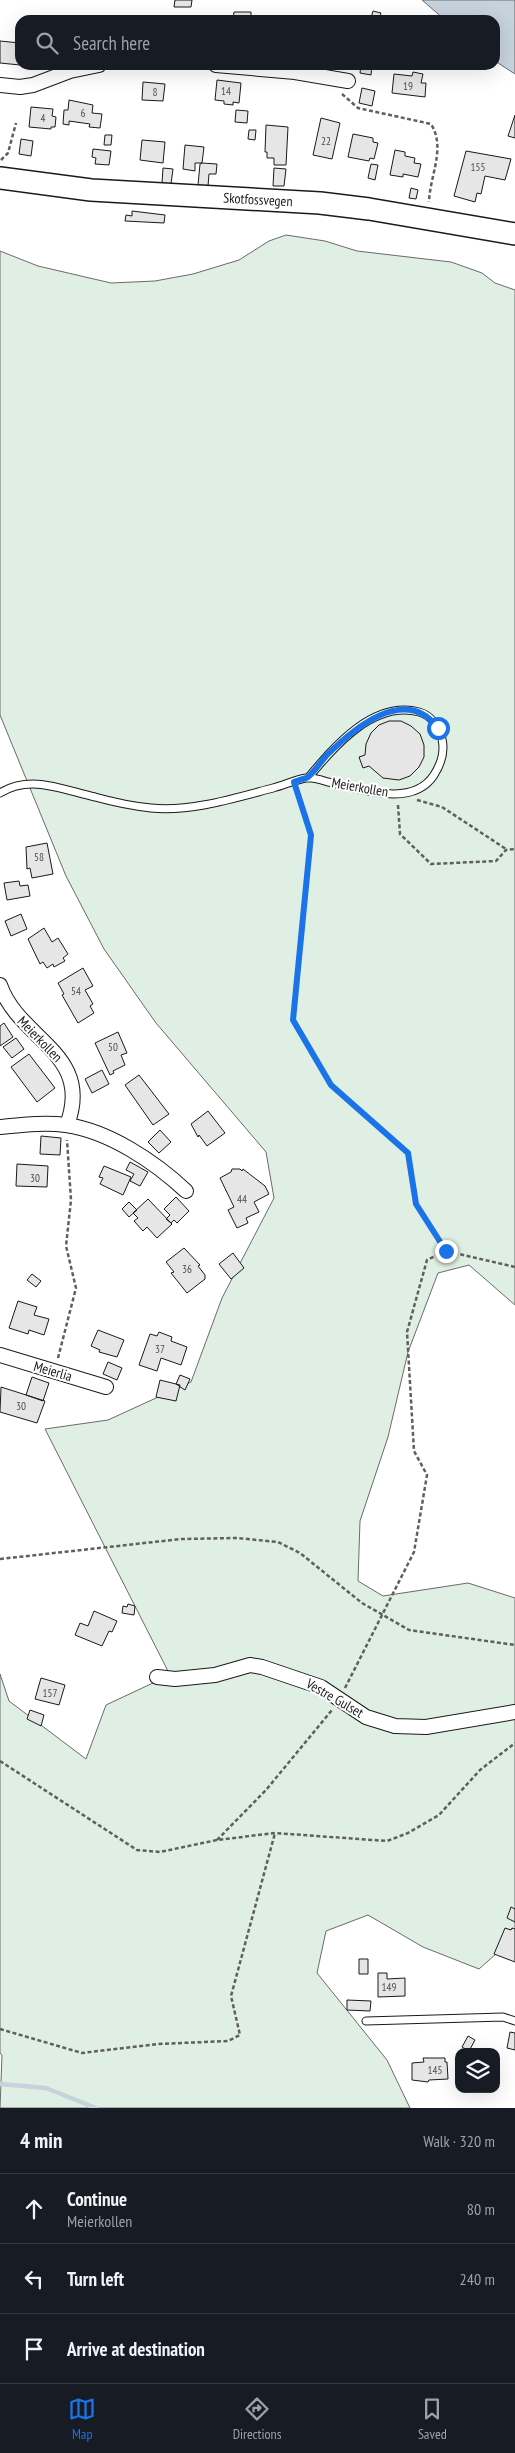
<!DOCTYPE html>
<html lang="en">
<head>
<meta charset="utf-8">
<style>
	:root { --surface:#171b24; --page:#20242c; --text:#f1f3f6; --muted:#9ea1a6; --line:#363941; --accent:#1a73e8 }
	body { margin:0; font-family:"PT Sans Narrow",sans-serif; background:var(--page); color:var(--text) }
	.controls { position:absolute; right:15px; bottom:15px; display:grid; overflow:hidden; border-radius:10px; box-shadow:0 5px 20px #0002 }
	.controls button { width:45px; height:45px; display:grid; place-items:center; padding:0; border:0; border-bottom:1px solid var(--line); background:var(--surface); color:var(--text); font:25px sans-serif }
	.stop { position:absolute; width:15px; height:15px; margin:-11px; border:4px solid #1a73e8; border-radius:50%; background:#fff }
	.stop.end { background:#1a73e8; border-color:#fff; box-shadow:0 1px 5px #0008 }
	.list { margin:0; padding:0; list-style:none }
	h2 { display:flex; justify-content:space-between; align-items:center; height:65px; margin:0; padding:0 20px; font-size:21px }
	h2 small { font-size:16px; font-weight:400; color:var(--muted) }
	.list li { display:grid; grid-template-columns:32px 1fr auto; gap:15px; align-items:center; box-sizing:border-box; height:70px; padding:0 20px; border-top:1px solid var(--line) }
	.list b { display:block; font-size:19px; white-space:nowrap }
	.list p { margin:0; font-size:16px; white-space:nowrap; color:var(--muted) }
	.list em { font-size:16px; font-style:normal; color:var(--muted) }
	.icon { flex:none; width:28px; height:28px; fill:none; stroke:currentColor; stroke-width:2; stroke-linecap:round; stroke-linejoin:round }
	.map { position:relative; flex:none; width:515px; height:2108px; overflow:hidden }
	.search { position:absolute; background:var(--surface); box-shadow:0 5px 20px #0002; left:15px; right:15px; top:15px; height:55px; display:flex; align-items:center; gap:12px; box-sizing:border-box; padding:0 18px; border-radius:15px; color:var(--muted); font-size:19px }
	.sheet { height:275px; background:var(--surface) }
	nav { display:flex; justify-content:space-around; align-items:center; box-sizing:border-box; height:70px; border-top:1px solid var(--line); background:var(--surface); font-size:14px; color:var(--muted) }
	nav a { display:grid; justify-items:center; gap:2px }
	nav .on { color:var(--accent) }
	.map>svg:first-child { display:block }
</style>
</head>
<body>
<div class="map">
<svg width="515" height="2108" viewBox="0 0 515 2108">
	<rect width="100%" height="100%" fill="#fff"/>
	<path fill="#e0efe3" stroke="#6a6a6a" d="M 286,235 L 325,241 L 357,251 L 451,262 L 482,273 L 495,283 L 515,290 L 515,1305 L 469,1265 L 438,1273 L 408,1352 L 388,1437 L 360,1521 L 358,1581 L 383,1596 L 468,1583 L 515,1598 L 515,1937 L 479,1969 L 423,1947 L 368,1915 L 326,1931 L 317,1973 L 387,2060 L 410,2108 L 0,2108 L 2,2055 L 0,2053 L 0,1674 L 9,1701 L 86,1759 L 106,1705 L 170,1675 L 45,1429 L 108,1420 L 191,1382 L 222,1298 L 274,1198 L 266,1152 L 156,1023 L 104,949 L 66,876 L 0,715 L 0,251 L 38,266 L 111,283 L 155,281 L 193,274 L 239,260 L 269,241 Z"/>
	<path fill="#c6d2dc" stroke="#6a6a6a" d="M 422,0 L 515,0 L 515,74 L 495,61 L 495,20 L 445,20 Z"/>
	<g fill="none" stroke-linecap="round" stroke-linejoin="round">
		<path stroke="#c6d2dc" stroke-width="4.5" d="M 0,2084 L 46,2088 L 96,2108"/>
	</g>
	<path fill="#e6e6e6" stroke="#1a1a1a" d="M 175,0 L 192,0 L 191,7 L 174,7 Z
		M 373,11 L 381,13 L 379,20 L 371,18 Z
		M 234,12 L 251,12 L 251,20 L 233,20 Z
		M 0,41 L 20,43 L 20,65 L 0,63 Z
		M 361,65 L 372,65 L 371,75 L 360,73 Z
		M 413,72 L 423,74 L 421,83 L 426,83 L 425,97 L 392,93 L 394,74 L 412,76 Z
		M 217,80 L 241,83 L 239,103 L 233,102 L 233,105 L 224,104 L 224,101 L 215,100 Z
		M 143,82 L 165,84 L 163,101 L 142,100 Z
		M 362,88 L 375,91 L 372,106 L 359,103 Z
		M 69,100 L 93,105 L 92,113 L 102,114 L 100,128 L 89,127 L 90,124 L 69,121 L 69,125 L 63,124 L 64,110 L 68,110 Z
		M 31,107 L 53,109 L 52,116 L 56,117 L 55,127 L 51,127 L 51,129 L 29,127 Z
		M 236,110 L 248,111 L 247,123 L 235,122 Z
		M 515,115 L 515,138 L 508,136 Z
		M 321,118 L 340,123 L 332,159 L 313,155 Z
		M 266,125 L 288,127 L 286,165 L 274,165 L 274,158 L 267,158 L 267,152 L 265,152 Z
		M 249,130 L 256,130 L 255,140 L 248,139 Z
		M 353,134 L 373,138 L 373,142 L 378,143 L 374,159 L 370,158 L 369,161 L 348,157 Z
		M 105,135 L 112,135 L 111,145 L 104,145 Z
		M 21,139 L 33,141 L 31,156 L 19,154 Z
		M 142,140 L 165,142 L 163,163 L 140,160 Z
		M 185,145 L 204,147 L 202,163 L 195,163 L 195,171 L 183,169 Z
		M 93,149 L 111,151 L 109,165 L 95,164 L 96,158 L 92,157 Z
		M 395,150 L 405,152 L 405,156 L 415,158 L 414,163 L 421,164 L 418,177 L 403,174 L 403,177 L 390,175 Z
		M 466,151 L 511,159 L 505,180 L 485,176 L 481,194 L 477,193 L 475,202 L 454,196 Z
		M 202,163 L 217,164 L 216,174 L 209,174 L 208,186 L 198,185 L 200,164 Z
		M 371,164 L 378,165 L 375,180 L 368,178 Z
		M 163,168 L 173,169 L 171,184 L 162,183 Z
		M 274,168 L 286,169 L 284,186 L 273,186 Z
		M 411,188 L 418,190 L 416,199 L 409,198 Z
		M 132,211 L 165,215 L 164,223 L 125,221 L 126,215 L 132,216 Z
		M 389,721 L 401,721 L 411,726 L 420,734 L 424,745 L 424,757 L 419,767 L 410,776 L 399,780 L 383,778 L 369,766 L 363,768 L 359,757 L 365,755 L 366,744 L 371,733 L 379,725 Z
		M 47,843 L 53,874 L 32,878 L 30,868 L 27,869 L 26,847 Z
		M 19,881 L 20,886 L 28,885 L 30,896 L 7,900 L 4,883 Z
		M 21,914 L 27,929 L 11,936 L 5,921 Z
		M 44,928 L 52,942 L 58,938 L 68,954 L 63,958 L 65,961 L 54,967 L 53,964 L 47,968 L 43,962 L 40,964 L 28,939 Z
		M 83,968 L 93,986 L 85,990 L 93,1004 L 90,1006 L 94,1013 L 78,1023 L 62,995 L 64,994 L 58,983 Z
		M 4,1023 L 13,1037 L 0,1046 L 0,1026 Z
		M 118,1032 L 127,1053 L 121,1055 L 125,1065 L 113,1071 L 114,1073 L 110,1075 L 95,1043 Z
		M 16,1038 L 24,1049 L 12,1058 L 3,1047 Z
		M 29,1054 L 55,1088 L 37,1102 L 11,1067 Z
		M 102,1070 L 109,1084 L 92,1093 L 85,1079 Z
		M 139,1075 L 169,1114 L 153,1125 L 125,1085 Z
		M 208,1111 L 225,1133 L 207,1146 L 199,1135 L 198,1137 L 191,1124 Z
		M 160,1130 L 171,1142 L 159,1153 L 148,1142 Z
		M 41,1136 L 61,1138 L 60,1155 L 40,1154 Z
		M 130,1162 L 148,1172 L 140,1186 L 130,1181 L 134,1174 L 126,1170 Z
		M 17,1164 L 48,1166 L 47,1187 L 16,1186 Z
		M 104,1166 L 131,1177 L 123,1195 L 100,1184 L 103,1178 L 99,1177 Z
		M 232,1169 L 240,1169 L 242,1171 L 243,1169 L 265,1186 L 269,1194 L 254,1202 L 259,1212 L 246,1218 L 248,1223 L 237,1228 L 228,1210 L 234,1207 L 220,1178 L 231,1172 Z
		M 176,1197 L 189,1211 L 177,1223 L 174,1220 L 171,1223 L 166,1219 L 170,1215 L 164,1209 Z
		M 148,1199 L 172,1224 L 157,1238 L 147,1227 L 143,1231 L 134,1221 L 138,1218 L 133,1213 Z
		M 129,1202 L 137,1210 L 129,1217 L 122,1209 Z
		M 184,1248 L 200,1265 L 198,1266 L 205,1275 L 205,1279 L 187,1293 L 171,1273 L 174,1272 L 166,1262 Z
		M 233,1253 L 244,1268 L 231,1279 L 219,1264 Z
		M 32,1274 L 41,1281 L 36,1287 L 27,1280 Z
		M 18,1301 L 37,1307 L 34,1315 L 49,1319 L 44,1335 L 29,1330 L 28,1334 L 9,1328 Z
		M 98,1330 L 124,1340 L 117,1357 L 99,1352 L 100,1350 L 91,1346 Z
		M 159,1332 L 172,1337 L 171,1341 L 187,1347 L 181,1365 L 161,1358 L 157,1371 L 139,1365 L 150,1334 L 157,1336 Z
		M 108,1362 L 122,1368 L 117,1380 L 103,1374 Z
		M 180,1375 L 190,1379 L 185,1390 L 176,1384 Z
		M 32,1377 L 49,1383 L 43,1401 L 26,1395 Z
		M 160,1380 L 180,1385 L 176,1401 L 156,1397 Z
		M 1,1387 L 45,1401 L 37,1423 L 0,1412 Z
		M 128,1604 L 135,1606 L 134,1615 L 122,1613 L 123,1606 L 127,1607 Z
		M 94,1611 L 117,1621 L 112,1632 L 109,1631 L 102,1646 L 75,1635 L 80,1623 L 88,1626 Z
		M 41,1678 L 65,1685 L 59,1705 L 35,1699 Z
		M 30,1710 L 44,1715 L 41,1726 L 27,1719 Z
		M 511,1907 L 515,1909 L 515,1922 L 507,1918 Z
		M 505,1928 L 511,1930 L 512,1928 L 515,1929 L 515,1962 L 494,1954 Z
		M 359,1959 L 368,1959 L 368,1974 L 359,1974 Z
		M 378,1973 L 387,1973 L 387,1979 L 405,1978 L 405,1996 L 378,1997 Z
		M 347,2000 L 371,2001 L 370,2011 L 347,2010 Z
		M 510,2032 L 515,2033 L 515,2050 L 507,2048 Z
		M 468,2036 L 475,2040 L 469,2051 L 462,2047 Z
		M 423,2058 L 445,2058 L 445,2062 L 447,2062 L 448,2079 L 429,2080 L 428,2082 L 412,2080 L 412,2063 L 424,2062 Z"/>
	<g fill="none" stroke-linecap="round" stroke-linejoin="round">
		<g stroke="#1a1a1a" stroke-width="9">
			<path id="lane" d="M 0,793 C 31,774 63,790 95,797 C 113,802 132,806 151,808 C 191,812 235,798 273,788 C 284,785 295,780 306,778 C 312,777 321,780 328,782 C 359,788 412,809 434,775 C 441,764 445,752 442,739 C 439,727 431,715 419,712 C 373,700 334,747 308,778
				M 366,2021 L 503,2017 L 515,2021"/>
		</g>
		<g stroke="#1a1a1a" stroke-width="16">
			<path id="street" d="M 216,65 L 295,72 L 348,81
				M 0,85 L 20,87 L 33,85 L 70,71 L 99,65
				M 0,985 C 19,1040 94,1053 67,1125
				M 0,1127 C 21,1125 44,1122 66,1125 C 109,1131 155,1162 186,1191
				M 0,1355 L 106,1387
				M 157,1677 L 175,1679 L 215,1675 L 250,1665 L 262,1667 L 321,1687 L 366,1717 L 395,1726 L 426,1727 L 515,1712"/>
		</g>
		<g stroke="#1a1a1a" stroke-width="24">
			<g id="primary">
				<path id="s1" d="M 0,178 L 91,190 L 320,203 L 369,209 L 515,234"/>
			</g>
		</g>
		<path stroke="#5f5f5f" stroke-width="2.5" stroke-dasharray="4 2.5" stroke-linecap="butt" d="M 342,94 L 358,108 L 431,124 C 446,148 430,175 429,202
			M 1,160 L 8,153 L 16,123
			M 297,790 L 311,835 L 293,1020 L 331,1085 L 408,1153 L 416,1204 L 446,1251
			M 417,800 L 442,807 L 506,849
			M 398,805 L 400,834 L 431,864 L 496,861 L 506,850 L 515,849
			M 58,1358 L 76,1288 L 66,1246 L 71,1200 L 67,1140
			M 0,1559 L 181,1539 L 237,1538 L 278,1542 L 300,1553 L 362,1603 L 409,1630 L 515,1645
			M 345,1688 L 414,1552 L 427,1475 L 414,1451 L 407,1332 L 427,1260 L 446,1251 L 515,1267
			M 0,1761 L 137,1850 L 160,1852 L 217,1840 L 275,1833 L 387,1841 L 408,1833 L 439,1815 L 480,1770 L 515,1743
			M 217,1840 L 266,1790 L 332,1710
			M 0,2029 L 82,2053 L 158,2044 L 228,2041 L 240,2035 L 231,1996 L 275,1833"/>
		<use href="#lane" stroke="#fff" stroke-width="7"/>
		<use href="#street" stroke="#fff" stroke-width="14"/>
		<use href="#primary" stroke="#fff" stroke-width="21"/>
	</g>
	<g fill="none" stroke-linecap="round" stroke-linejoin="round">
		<path stroke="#1a73e8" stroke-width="6" d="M 438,728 C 405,684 353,729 326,756 C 320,763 315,771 308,777 C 305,779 298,780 294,782 L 311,835 L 293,1020 L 331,1085 L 408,1153 L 416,1204 L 446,1251"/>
	</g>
	<g text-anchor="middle" stroke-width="4" stroke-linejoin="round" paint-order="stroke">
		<g font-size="11" fill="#4d4d4d">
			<text x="408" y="90">19</text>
			<text x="226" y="95">14</text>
			<text x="155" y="96">8</text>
			<text x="83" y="117">6</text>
			<text x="43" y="122">4</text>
			<text x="326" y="145">22</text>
			<text x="478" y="171">155</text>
			<text x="39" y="861">58</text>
			<text x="76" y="995">54</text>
			<text x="113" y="1051">50</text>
			<text x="35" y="1182">30</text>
			<text x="242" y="1203">44</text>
			<text x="187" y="1273">36</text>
			<text x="160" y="1353">37</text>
			<text x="21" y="1410">30</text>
			<text x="50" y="1697">157</text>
			<text x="389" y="1991">149</text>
			<text x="435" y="2074">145</text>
		</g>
		<g font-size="14" fill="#1a1a1a" stroke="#fff">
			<text dy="5" stroke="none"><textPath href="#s1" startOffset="259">Skotfossvegen</textPath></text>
			<text transform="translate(360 787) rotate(10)" y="5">Meierkollen</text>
			<text transform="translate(40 1039) rotate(46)" y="5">Meierkollen</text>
			<text transform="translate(53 1371) rotate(16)" y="5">Meierlia</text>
			<text transform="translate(335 1698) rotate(30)" y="5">Vestre Gulset</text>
		</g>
	</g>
</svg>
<div class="controls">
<button><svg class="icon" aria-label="layers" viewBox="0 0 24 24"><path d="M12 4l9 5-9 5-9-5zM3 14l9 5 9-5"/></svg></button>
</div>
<div class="stop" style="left:438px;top:728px"></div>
<div class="stop end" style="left:446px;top:1251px"></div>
<div class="search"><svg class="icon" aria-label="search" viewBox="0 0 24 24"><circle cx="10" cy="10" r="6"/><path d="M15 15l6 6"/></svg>Search here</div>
</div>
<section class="sheet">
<h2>4 min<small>Walk · 320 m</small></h2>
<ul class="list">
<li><svg class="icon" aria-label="ahead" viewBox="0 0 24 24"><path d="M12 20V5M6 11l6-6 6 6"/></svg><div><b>Continue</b><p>Meierkollen</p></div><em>80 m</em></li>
<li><svg class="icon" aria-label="left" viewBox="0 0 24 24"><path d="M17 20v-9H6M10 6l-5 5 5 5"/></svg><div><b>Turn left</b></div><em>240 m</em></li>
<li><svg class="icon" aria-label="arrive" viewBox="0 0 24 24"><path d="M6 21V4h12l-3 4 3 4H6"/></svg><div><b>Arrive at destination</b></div></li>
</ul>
</section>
<nav>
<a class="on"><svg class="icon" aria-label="map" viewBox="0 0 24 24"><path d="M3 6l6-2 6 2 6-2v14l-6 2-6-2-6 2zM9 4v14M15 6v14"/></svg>Map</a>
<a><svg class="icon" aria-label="directions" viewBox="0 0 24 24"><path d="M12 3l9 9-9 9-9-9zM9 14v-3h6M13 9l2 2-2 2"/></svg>Directions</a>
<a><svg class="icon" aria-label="saved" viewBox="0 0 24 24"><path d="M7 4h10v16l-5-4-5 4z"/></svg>Saved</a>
</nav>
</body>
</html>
